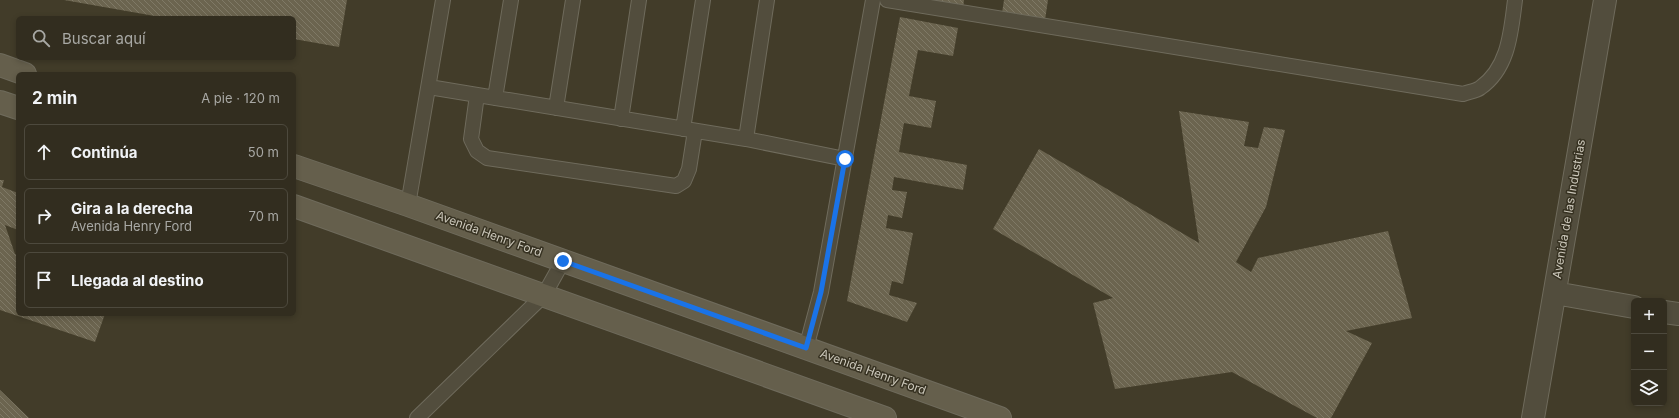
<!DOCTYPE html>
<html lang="es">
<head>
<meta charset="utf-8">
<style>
	:root { --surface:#322d1f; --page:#3d392c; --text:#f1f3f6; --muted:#a8a8a4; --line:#4d493d }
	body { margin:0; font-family:Inter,sans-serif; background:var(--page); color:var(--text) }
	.controls { position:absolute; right:12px; bottom:12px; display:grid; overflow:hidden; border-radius:6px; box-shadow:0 2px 6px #0003 }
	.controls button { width:36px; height:36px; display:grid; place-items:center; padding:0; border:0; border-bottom:1px solid var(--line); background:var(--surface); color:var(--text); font:20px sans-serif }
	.stop { position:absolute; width:12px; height:12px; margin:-9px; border:3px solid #1a73e8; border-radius:50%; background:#fff }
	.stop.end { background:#1a73e8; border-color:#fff; box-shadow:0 1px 4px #0008 }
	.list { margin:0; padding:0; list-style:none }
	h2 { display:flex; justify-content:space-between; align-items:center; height:52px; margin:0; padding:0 16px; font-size:17px }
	h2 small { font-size:13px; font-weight:400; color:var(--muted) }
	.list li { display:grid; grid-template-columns:26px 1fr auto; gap:12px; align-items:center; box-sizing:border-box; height:56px; margin:0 8px 8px; padding:0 8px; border:1px solid var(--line); border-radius:6px }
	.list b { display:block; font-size:15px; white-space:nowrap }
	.list p { margin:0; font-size:13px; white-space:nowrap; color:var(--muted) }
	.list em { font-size:13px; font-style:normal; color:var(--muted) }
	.icon { flex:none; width:22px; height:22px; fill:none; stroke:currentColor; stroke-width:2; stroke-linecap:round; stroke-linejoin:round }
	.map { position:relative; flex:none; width:1679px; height:418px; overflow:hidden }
	.search { position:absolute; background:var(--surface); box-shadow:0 2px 6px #0003; left:16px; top:16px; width:280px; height:44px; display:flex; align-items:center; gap:10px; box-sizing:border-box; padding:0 14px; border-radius:6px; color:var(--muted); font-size:15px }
	.panel { position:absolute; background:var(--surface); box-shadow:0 2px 6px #0003; left:16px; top:72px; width:280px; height:244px; border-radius:6px }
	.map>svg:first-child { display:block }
</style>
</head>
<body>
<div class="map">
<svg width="1679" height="418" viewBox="0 0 1679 418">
	<defs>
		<pattern id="building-back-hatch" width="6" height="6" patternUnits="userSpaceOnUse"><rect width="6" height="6" fill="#6b644f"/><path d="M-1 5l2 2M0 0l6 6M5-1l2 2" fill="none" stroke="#7f7966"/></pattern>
	</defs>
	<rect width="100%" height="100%" fill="#423c29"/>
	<path fill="url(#building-back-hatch)" d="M 64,0 L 347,0 L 339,47 L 294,39 L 294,18 L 166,18 Z
		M 920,0 L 964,0 L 963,8 Z
		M 1004,0 L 1048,0 L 1045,20 L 1002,13 Z
		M 900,17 L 958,28 L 953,56 L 918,50 L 909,96 L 936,101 L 931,128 L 904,123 L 899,152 L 967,165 L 963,190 L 894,177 L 892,190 L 907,192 L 902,218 L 888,215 L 886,228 L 913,233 L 903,284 L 892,281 L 889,295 L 917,303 L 907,322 L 847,301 Z
		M 1179,111 L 1249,122 L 1244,146 L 1258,148 L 1264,127 L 1285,130 L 1266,207 L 1236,262 L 1251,272 L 1258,258 L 1388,231 L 1412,318 L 1346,331 L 1372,343 L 1331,418 L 1317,418 L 1232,372 L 1115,389 L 1093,303 L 1113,298 L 993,229 L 1039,149 L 1199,243 Z
		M 0,180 L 4,180 L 2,187 L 18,193 L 18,230 L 5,225 L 15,254 L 18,255 L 18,314 L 105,314 L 95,342 L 0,310 Z
		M 0,390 L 29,418 L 0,418 Z"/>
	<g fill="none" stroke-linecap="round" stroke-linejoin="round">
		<g stroke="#6f6b5c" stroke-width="16">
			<path id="service" d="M 887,0 L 1463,94 C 1468,92 1476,91 1480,88 C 1509,68 1511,31 1515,0
				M 429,87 L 746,139 L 845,159
				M 477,95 L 471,139 L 477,151 L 487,158 L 676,186 L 684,181 L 689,169 L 695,131
				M 495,98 L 511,0
				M 556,108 L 573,0
				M 621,119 L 639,0
				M 683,129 L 703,0
				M 746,139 L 767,0
				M 408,205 L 443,0
				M 806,348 L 821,292 L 873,0
				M 417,418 L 544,295 L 563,261"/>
		</g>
		<g stroke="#6f6b5c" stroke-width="24">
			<path id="minor" d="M 1555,293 L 1634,307
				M 1664,312 L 1679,314
				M 1533,418 L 1605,0"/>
		</g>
		<g stroke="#6f6b5c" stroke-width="24">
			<path id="secondary" d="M 0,65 L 25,74
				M 0,102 L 18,108
				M 294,166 L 408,205 L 1000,418
				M 294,206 L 885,418"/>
		</g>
		<use href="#service" stroke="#524d3d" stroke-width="14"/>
		<use href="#minor" stroke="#524d3d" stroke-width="22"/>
		<use href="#secondary" stroke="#655f4c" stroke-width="22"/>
	</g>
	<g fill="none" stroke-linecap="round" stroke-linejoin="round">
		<path stroke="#1a73e8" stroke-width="5" d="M 563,261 L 806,348 L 821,292 L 845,159"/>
	</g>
	<g text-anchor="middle" stroke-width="3" stroke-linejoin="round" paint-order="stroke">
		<g font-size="12" fill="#ccc8bb" stroke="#373222">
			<text transform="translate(1569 209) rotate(-80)" y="4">Avenida de las Industrias</text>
			<text transform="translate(489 234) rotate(20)" y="4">Avenida Henry Ford</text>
			<text transform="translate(873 372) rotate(20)" y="4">Avenida Henry Ford</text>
		</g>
	</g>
</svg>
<div class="controls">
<button>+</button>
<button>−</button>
<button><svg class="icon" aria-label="layers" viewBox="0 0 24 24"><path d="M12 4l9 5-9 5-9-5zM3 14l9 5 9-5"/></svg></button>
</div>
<div class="stop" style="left:845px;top:159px"></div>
<div class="stop end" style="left:563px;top:261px"></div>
<div class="search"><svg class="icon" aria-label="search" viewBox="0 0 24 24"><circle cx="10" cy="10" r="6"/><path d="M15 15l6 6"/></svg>Buscar aquí</div>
<section class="panel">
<h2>2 min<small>A pie · 120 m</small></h2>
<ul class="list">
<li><svg class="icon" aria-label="ahead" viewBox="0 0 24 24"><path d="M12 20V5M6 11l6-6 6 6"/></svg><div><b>Continúa</b></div><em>50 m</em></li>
<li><svg class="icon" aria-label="right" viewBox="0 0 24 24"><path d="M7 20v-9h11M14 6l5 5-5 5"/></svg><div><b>Gira a la derecha</b><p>Avenida Henry Ford</p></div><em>70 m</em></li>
<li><svg class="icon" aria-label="arrive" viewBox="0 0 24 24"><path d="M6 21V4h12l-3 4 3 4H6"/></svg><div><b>Llegada al destino</b></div></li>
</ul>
</section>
</div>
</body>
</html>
